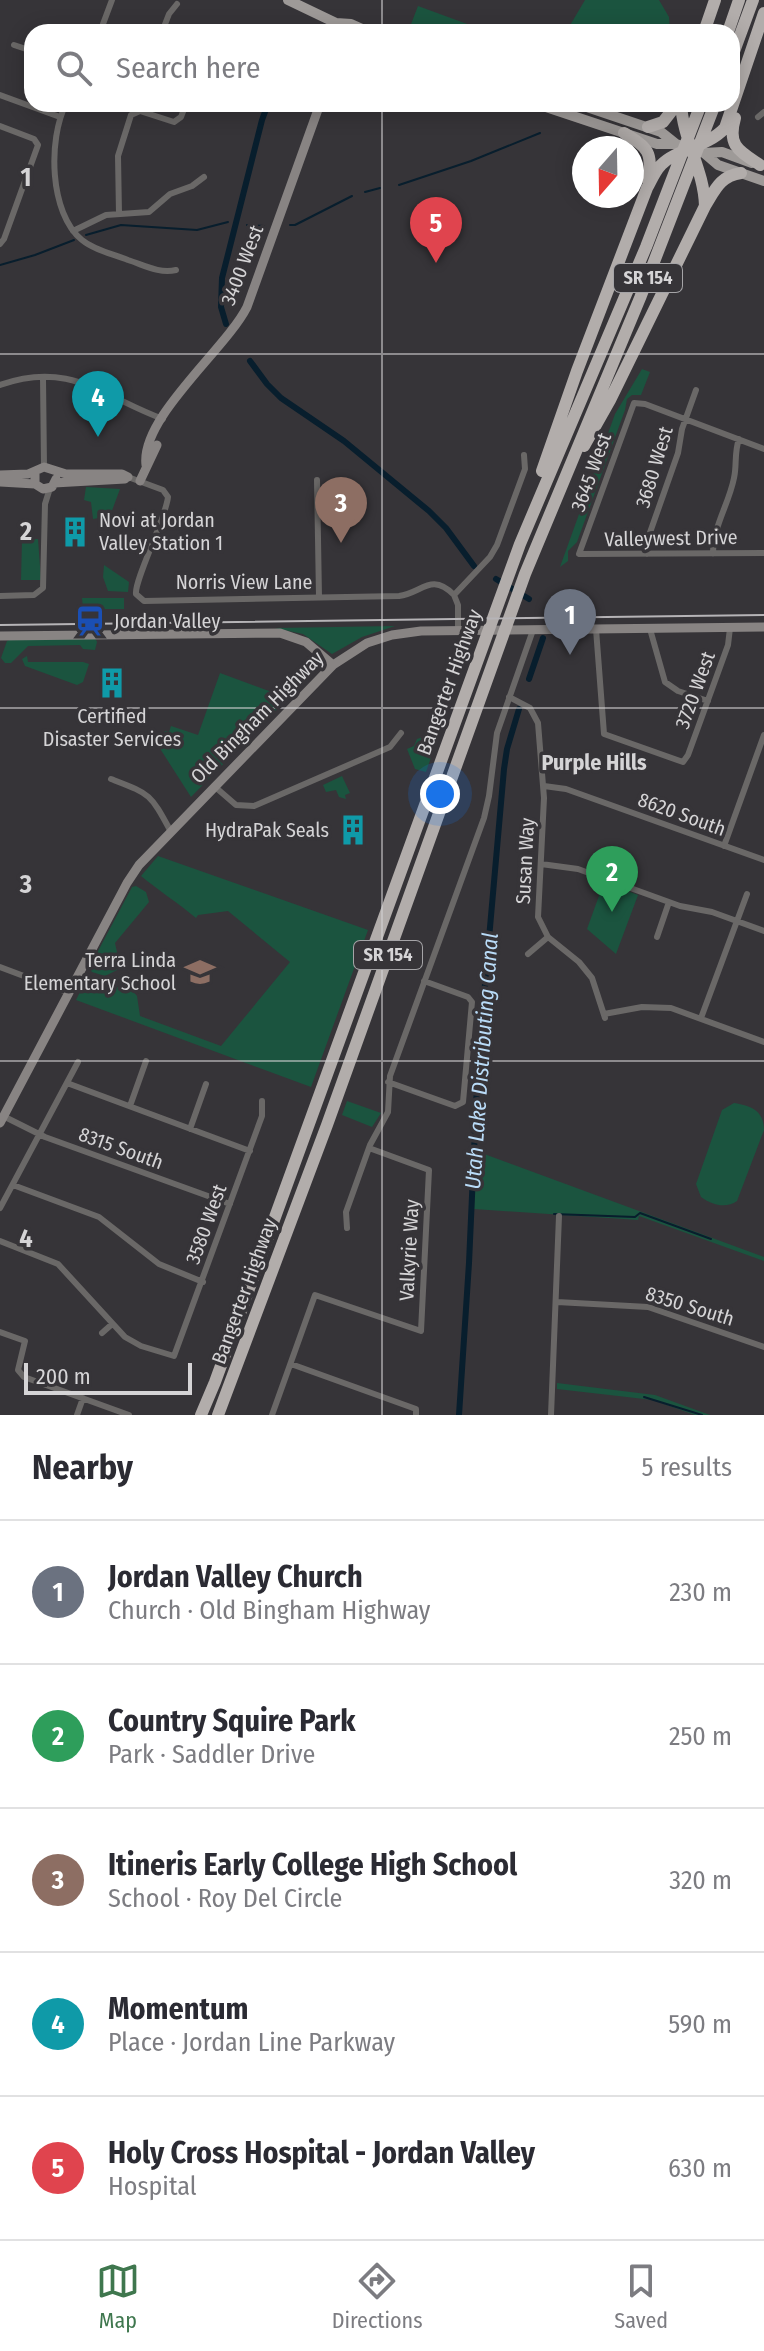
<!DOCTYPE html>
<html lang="en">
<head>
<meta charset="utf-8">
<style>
	:root { --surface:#fff; --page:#f2f2f3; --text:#2b2b33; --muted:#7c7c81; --line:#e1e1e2; --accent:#3f774e }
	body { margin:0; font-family:"Fira Sans Condensed",sans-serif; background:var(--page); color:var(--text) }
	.compass { position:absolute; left:572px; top:136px; width:72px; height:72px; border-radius:50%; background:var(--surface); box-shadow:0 4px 20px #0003; rotate:200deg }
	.scale { position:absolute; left:24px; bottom:20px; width:168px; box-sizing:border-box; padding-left:8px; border:4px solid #d5d4d6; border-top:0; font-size:22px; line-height:28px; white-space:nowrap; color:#d5d4d6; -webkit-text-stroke:6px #363438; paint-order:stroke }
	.you { position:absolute; left:440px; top:794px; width:28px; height:28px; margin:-20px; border:6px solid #fff; border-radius:50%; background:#1a73e8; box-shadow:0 0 0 12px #1a73e833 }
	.badge { display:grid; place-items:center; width:52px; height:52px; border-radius:50%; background:var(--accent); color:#fff; font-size:26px; font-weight:700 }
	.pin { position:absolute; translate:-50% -66px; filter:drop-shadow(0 2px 4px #0008) }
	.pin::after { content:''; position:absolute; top:42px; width:28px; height:24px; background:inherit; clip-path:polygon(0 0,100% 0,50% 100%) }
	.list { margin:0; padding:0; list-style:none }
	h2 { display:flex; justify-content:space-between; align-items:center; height:104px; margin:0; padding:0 32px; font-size:34px }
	h2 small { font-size:26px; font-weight:400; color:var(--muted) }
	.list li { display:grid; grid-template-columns:52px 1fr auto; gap:24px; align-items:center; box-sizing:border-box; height:144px; padding:0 32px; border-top:2px solid var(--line) }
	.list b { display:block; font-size:30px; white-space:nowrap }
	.list p { margin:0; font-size:26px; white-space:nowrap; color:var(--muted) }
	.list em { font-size:26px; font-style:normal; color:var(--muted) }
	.icon { flex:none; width:44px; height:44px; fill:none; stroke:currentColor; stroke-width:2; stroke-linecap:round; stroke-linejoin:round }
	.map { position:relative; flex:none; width:764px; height:1415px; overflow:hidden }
	.search { position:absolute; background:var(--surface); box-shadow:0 4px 20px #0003; left:24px; right:24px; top:24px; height:88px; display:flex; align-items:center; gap:20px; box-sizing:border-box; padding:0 28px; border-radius:24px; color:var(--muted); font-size:30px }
	.sheet { height:824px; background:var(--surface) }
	nav { display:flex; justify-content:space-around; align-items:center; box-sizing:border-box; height:112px; border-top:2px solid var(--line); background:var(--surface); font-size:22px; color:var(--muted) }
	nav a { display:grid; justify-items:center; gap:4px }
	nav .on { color:var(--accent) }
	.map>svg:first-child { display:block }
</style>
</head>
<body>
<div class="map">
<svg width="764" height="1415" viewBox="0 0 764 1415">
	<rect width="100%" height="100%" fill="#363438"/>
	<path fill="#1b543f" d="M 585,0 L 659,0 L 669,17 L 670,32 L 566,32 Z
		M 418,6 L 489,32 L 408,32 Z
		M 642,369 L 650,372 L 641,395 L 632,395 L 627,399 L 625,410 L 577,542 L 568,551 L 568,561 L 560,567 L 615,414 Z
		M 86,487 L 120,489 L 110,516 L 93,519 L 91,502 L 84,500 Z
		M 38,539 L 41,580 L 21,580 L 22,540 Z
		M 104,565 L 129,582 L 128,592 L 108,591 L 103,577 Z
		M 82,598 L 124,598 L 124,609 L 83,609 Z
		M 395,626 L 362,637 L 332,654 L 303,634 L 275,628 Z
		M 95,638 L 97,642 L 95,650 L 83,649 L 80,645 L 28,646 L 11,663 L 5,663 L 1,658 L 7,641 L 12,639 Z
		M 27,656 L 28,662 L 83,662 L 89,664 L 83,682 L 77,685 L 25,666 L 22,659 Z
		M 220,673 L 288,698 L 191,797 L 159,747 L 165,731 L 169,732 L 171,726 L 198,735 Z
		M 440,731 L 426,772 L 415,769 L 407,749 L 414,746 L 417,739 Z
		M 342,776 L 350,793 L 345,795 L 346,799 L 339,797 L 336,790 L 326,792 L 323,785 Z
		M 158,856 L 368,930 L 311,1087 L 76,1000 L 85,982 L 131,989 L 137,996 L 140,1016 L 221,1046 L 290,962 L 228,911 L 198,915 L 196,918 C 178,903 158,890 141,876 Z
		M 604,882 L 638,895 L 616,954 L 587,929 Z
		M 136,886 L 146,892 L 149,902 L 115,943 L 119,961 L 117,970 L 105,976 L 92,972 L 89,968 L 132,887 Z
		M 347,1101 L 381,1113 L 372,1127 L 342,1115 Z
		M 734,1103 C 752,1106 764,1111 764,1130 L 737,1201 C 726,1209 712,1205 701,1197 L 696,1184 L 722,1110 Z
		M 476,1151 L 764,1257 L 764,1261 L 639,1216 L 638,1220 L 474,1209 Z
		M 557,1383 L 655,1395 L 710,1415 L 695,1415 L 653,1400 L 557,1389 Z"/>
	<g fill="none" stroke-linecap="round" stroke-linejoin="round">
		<path stroke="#081e2d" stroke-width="2" d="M 399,185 L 471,161 L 540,133
			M 365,192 L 380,188
			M 247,225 L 264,226
			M 290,225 L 295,225 L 352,196
			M 86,235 L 121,225 L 197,230 L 228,222
			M 0,265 L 35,255 L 74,240
			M 554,1214 L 635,1217 L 640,1213 L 711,1239
			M 644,1397 L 702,1415"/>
		<path stroke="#081e2d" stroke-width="6" d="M 297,32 L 299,27
			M 226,324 L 221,307 L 222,278 L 262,120 L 268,104
			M 250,361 L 267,384 L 281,398 L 344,441 L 429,511 L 446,528 L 474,566
			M 496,579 L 529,599
			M 529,679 L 543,638
			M 459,1415 L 469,1263 L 478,1063 L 504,769 L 507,749 L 519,709"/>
		<path stroke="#6a6867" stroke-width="6" d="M 102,28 L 114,32
			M 100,32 L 112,0
			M 162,32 L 169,14 L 177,4
			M 14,45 L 32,51
			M 0,95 L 60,117
			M 66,104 C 48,139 49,213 82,240 C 94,250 113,254 128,260 C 144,265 159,274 176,270
			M 758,117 L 764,112
			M 0,126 L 34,139 L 38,145 L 4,239 L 0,244
			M 119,214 L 118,156 L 131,115 L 140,111 L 174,122 L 181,117 L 186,104
			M 73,231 L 106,215 L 149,212 L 170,194 L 192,186 L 204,177
			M 43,378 L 44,467
			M 0,385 C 70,360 103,397 163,419
			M 764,449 L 645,404 L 634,403 L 579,554 L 764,553
			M 128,477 L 163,490 L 168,497 C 166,518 134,581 136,594 L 144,601 L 399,596 C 422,593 431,572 454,595
			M 317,480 L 319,597
			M 647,554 L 647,541 L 678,453 L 682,429 L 696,390
			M 713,554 C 713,526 729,504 734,478 C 737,465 734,453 739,439
			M 454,595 L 490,557 L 497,545 L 525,469 L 524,455
			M 454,595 L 458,605 L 458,631
			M 0,596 L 34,595 L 43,588 L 45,504 L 50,488
			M 596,629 L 604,734 L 683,762 L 688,755 L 728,645 L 730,628
			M 650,629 L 665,682 L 678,691 L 708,701
			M 509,697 L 530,708 L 538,723 L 544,798 L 538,917 L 548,937 L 579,962 L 592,978 L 605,1018
			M 111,779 C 150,794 150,793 170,830
			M 214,786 L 236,805 L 254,806 L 390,747 L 401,733
			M 544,786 L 566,789 L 764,860
			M 724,846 L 764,735
			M 541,864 L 578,869 L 680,906 L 712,912 L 764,931
			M 657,937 L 669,902
			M 528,954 L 548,937
			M 0,967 L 69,993
			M 604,1014 L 642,1007 L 671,1008 L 764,1042
			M 701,1018 L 747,894
			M 388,1082 L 455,1106 L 463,1102 L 472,1002 L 468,997 L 424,981
			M 67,1083 L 250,1151
			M 130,1106 L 146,1061
			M 3,1116 L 45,1137 L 230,1204
			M 190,1129 L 206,1084
			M 13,1185 L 99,1217 L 159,1264 L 203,1282
			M 0,1208 L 78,1062
			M 347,1228 L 346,1212 L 370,1145 L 388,1112 L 390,1076 L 484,818 L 489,796 L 497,733 L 533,630
			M 0,1241 L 58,1264 L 125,1337 L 141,1346 L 174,1356 L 262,1116 L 262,1101
			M 557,1302 L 648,1307 L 764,1347
			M 0,1332 L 25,1341 L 18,1370 L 24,1377 L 129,1415
			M 102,1333 L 111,1325
			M 291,1364 L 416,1409 L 416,1415
			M 77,1415 L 83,1398
			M 272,1415 L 315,1295 L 421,1331 L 429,1170 L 369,1148
			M 551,1415 L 559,1216"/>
		<path stroke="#888483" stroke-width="9" d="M 146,465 C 140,418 226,349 247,307 L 320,104
			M 35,472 L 35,484 L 43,489 L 52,487 L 56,479
			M 0,475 L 28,474 L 44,467 L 66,474 L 122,474 L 128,477
			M 140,481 L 157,445
			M 0,482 L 35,484
			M 54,483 L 125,479
			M 0,636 L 280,633 L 306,642 L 333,665
			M 0,1123 L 127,883 L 139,865 L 333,665 L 367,643 L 392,635 L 421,631 L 764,627"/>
		<path stroke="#9e9a98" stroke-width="10" d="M 288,0 L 336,23 L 345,32
			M 336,23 L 351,24 L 369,32
			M 537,104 L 657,144 L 676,144 L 704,153 L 718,165 L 764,181
			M 578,104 L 661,132 L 676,144
			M 704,153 L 722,152 L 752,163"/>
		<path stroke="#b2adab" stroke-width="12" d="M 704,32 L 715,0
			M 728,32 L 739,0
			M 732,57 L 753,0
			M 681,104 C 683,140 704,170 705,206
			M 735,118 C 727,146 739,151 760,165
			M 648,127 L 663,122 L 677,104
			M 624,133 C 648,148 653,151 648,181
			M 584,446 L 610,400 L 705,206 C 715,190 720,176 741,173
			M 542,471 L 577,371 L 647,188 C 651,181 655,171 661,165 C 676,149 706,148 725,128 L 764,13
			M 201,1415 L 215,1382 L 520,544 L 646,247 L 701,104
			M 218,1415 L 327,1125 L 525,574 L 640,298 L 715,104"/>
		<path stroke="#b6b4b7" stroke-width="2" d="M 0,625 L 764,615"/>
	</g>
	<path fill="none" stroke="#d5d4d6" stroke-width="2" stroke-opacity="0.55" d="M 382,0 L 382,32M 382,104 L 382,1415M 0,354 L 764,354M 0,708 L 764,708M 0,1061 L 764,1061"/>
	<defs>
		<g id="building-bare" transform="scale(2.4)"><path d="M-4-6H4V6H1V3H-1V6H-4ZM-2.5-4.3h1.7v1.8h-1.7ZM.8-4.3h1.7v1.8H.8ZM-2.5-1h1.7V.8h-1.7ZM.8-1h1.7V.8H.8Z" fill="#0f9aa8" stroke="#363438" stroke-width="2.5" paint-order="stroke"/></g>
		<g id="station-bare" transform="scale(2.4)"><path d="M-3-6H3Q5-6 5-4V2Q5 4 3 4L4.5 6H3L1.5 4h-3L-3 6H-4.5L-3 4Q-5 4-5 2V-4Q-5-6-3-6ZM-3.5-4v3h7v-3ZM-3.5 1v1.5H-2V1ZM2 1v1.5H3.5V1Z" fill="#1a4fb4" stroke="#363438" stroke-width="2.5" paint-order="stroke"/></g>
		<g id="school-bare" transform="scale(2.4)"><path d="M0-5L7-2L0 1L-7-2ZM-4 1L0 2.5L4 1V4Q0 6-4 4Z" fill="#8d6e63" stroke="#363438" stroke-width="2.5" paint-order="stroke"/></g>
	</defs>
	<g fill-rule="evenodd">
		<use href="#building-bare" x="75" y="532"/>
		<use href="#station-bare" x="90" y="621"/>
		<use href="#building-bare" x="112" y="683"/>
		<use href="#building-bare" x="353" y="830"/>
		<use href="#school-bare" x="200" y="972"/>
	</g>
	<g text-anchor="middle" stroke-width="7" stroke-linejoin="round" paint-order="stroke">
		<g fill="#363438" stroke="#a5a4a7" stroke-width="2">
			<rect x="614" y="264" width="68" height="28" rx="6"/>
			<rect x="354" y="941" width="68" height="28" rx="6"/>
		</g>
		<g font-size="18" font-weight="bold" fill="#d5d4d6">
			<text x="648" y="284">SR 154</text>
			<text x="388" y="961">SR 154</text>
		</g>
		<g font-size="20" fill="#d5d4d6" stroke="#363438">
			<text transform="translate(242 265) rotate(-69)" y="7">3400 West</text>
			<text transform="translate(654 467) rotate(-73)" y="7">3680 West</text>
			<text transform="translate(591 472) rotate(-70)" y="7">3645 West</text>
			<text transform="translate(671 538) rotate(-1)" y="7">Valleywest Drive</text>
			<text x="244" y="589">Norris View Lane</text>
			<text transform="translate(449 682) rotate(-70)" y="7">Bangerter Highway</text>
			<text transform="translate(695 690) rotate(-70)" y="7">3720 West</text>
			<text transform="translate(257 717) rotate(-45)" y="7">Old Bingham Highway</text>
			<text transform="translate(682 814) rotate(20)" y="7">8620 South</text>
			<text transform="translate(525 861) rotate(-87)" y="7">Susan Way</text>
			<text transform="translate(121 1148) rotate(20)" y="7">8315 South</text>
			<text transform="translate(206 1224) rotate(-70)" y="7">3580 West</text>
			<text transform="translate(409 1250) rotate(-87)" y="7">Valkyrie Way</text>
			<text transform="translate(244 1291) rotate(-70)" y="7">Bangerter Highway</text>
			<text transform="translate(690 1306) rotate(17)" y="7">8350 South</text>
		</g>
		<g font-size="20" fill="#d5d4d6" stroke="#363438" text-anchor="start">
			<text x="99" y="527">Novi at Jordan<tspan x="99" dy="23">Valley Station 1</tspan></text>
			<text x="114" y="628">Jordan Valley</text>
			<text x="112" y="723" text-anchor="middle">Certified<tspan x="112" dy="23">Disaster Services</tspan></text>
			<text x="329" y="837" text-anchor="end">HydraPak Seals</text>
			<text x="176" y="967" text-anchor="end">Terra Linda<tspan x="176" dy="23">Elementary School</tspan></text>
		</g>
		<g font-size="22" font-weight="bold" fill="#d5d4d6" stroke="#363438">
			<text x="594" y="770">Purple Hills</text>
		</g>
		<g font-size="22" font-style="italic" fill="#b9dbf7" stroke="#363438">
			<text transform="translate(481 1061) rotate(-86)" y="8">Utah Lake Distributing Canal</text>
		</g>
	</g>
	<g font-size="26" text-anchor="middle" font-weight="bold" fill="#d5d4d6" stroke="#363438" stroke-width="7" stroke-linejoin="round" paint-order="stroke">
		<text x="26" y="186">1</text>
		<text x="26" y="540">2</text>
		<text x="26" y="893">3</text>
		<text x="26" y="1247">4</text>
	</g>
</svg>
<svg class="compass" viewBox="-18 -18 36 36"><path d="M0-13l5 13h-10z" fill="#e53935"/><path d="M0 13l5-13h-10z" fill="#7c7c81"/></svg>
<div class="scale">200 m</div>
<div class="you"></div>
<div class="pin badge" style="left:570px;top:655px;background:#6b7280">1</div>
<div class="pin badge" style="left:612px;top:912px;background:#2e9e5b">2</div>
<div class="pin badge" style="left:341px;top:543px;background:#8d6e63">3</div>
<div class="pin badge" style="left:98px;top:437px;background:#0f9aa8">4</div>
<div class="pin badge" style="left:436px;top:263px;background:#e0444e">5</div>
<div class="search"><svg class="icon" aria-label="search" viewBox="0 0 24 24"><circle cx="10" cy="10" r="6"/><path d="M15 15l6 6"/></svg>Search here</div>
</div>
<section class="sheet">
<h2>Nearby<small>5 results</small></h2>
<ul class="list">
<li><span class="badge" style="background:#6b7280">1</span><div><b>Jordan Valley Church</b><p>Church · Old Bingham Highway</p></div><em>230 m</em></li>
<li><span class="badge" style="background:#2e9e5b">2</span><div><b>Country Squire Park</b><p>Park · Saddler Drive</p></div><em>250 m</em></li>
<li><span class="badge" style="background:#8d6e63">3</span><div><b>Itineris Early College High School</b><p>School · Roy Del Circle</p></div><em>320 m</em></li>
<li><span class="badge" style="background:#0f9aa8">4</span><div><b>Momentum</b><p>Place · Jordan Line Parkway</p></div><em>590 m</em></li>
<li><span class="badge" style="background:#e0444e">5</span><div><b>Holy Cross Hospital - Jordan Valley</b><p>Hospital</p></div><em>630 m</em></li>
</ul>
</section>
<nav>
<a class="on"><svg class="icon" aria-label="map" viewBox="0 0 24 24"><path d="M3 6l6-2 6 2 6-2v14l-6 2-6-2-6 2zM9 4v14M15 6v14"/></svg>Map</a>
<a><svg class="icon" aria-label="directions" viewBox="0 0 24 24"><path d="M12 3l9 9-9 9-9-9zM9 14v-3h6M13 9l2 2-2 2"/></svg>Directions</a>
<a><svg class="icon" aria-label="saved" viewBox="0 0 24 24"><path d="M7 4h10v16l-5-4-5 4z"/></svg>Saved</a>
</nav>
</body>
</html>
